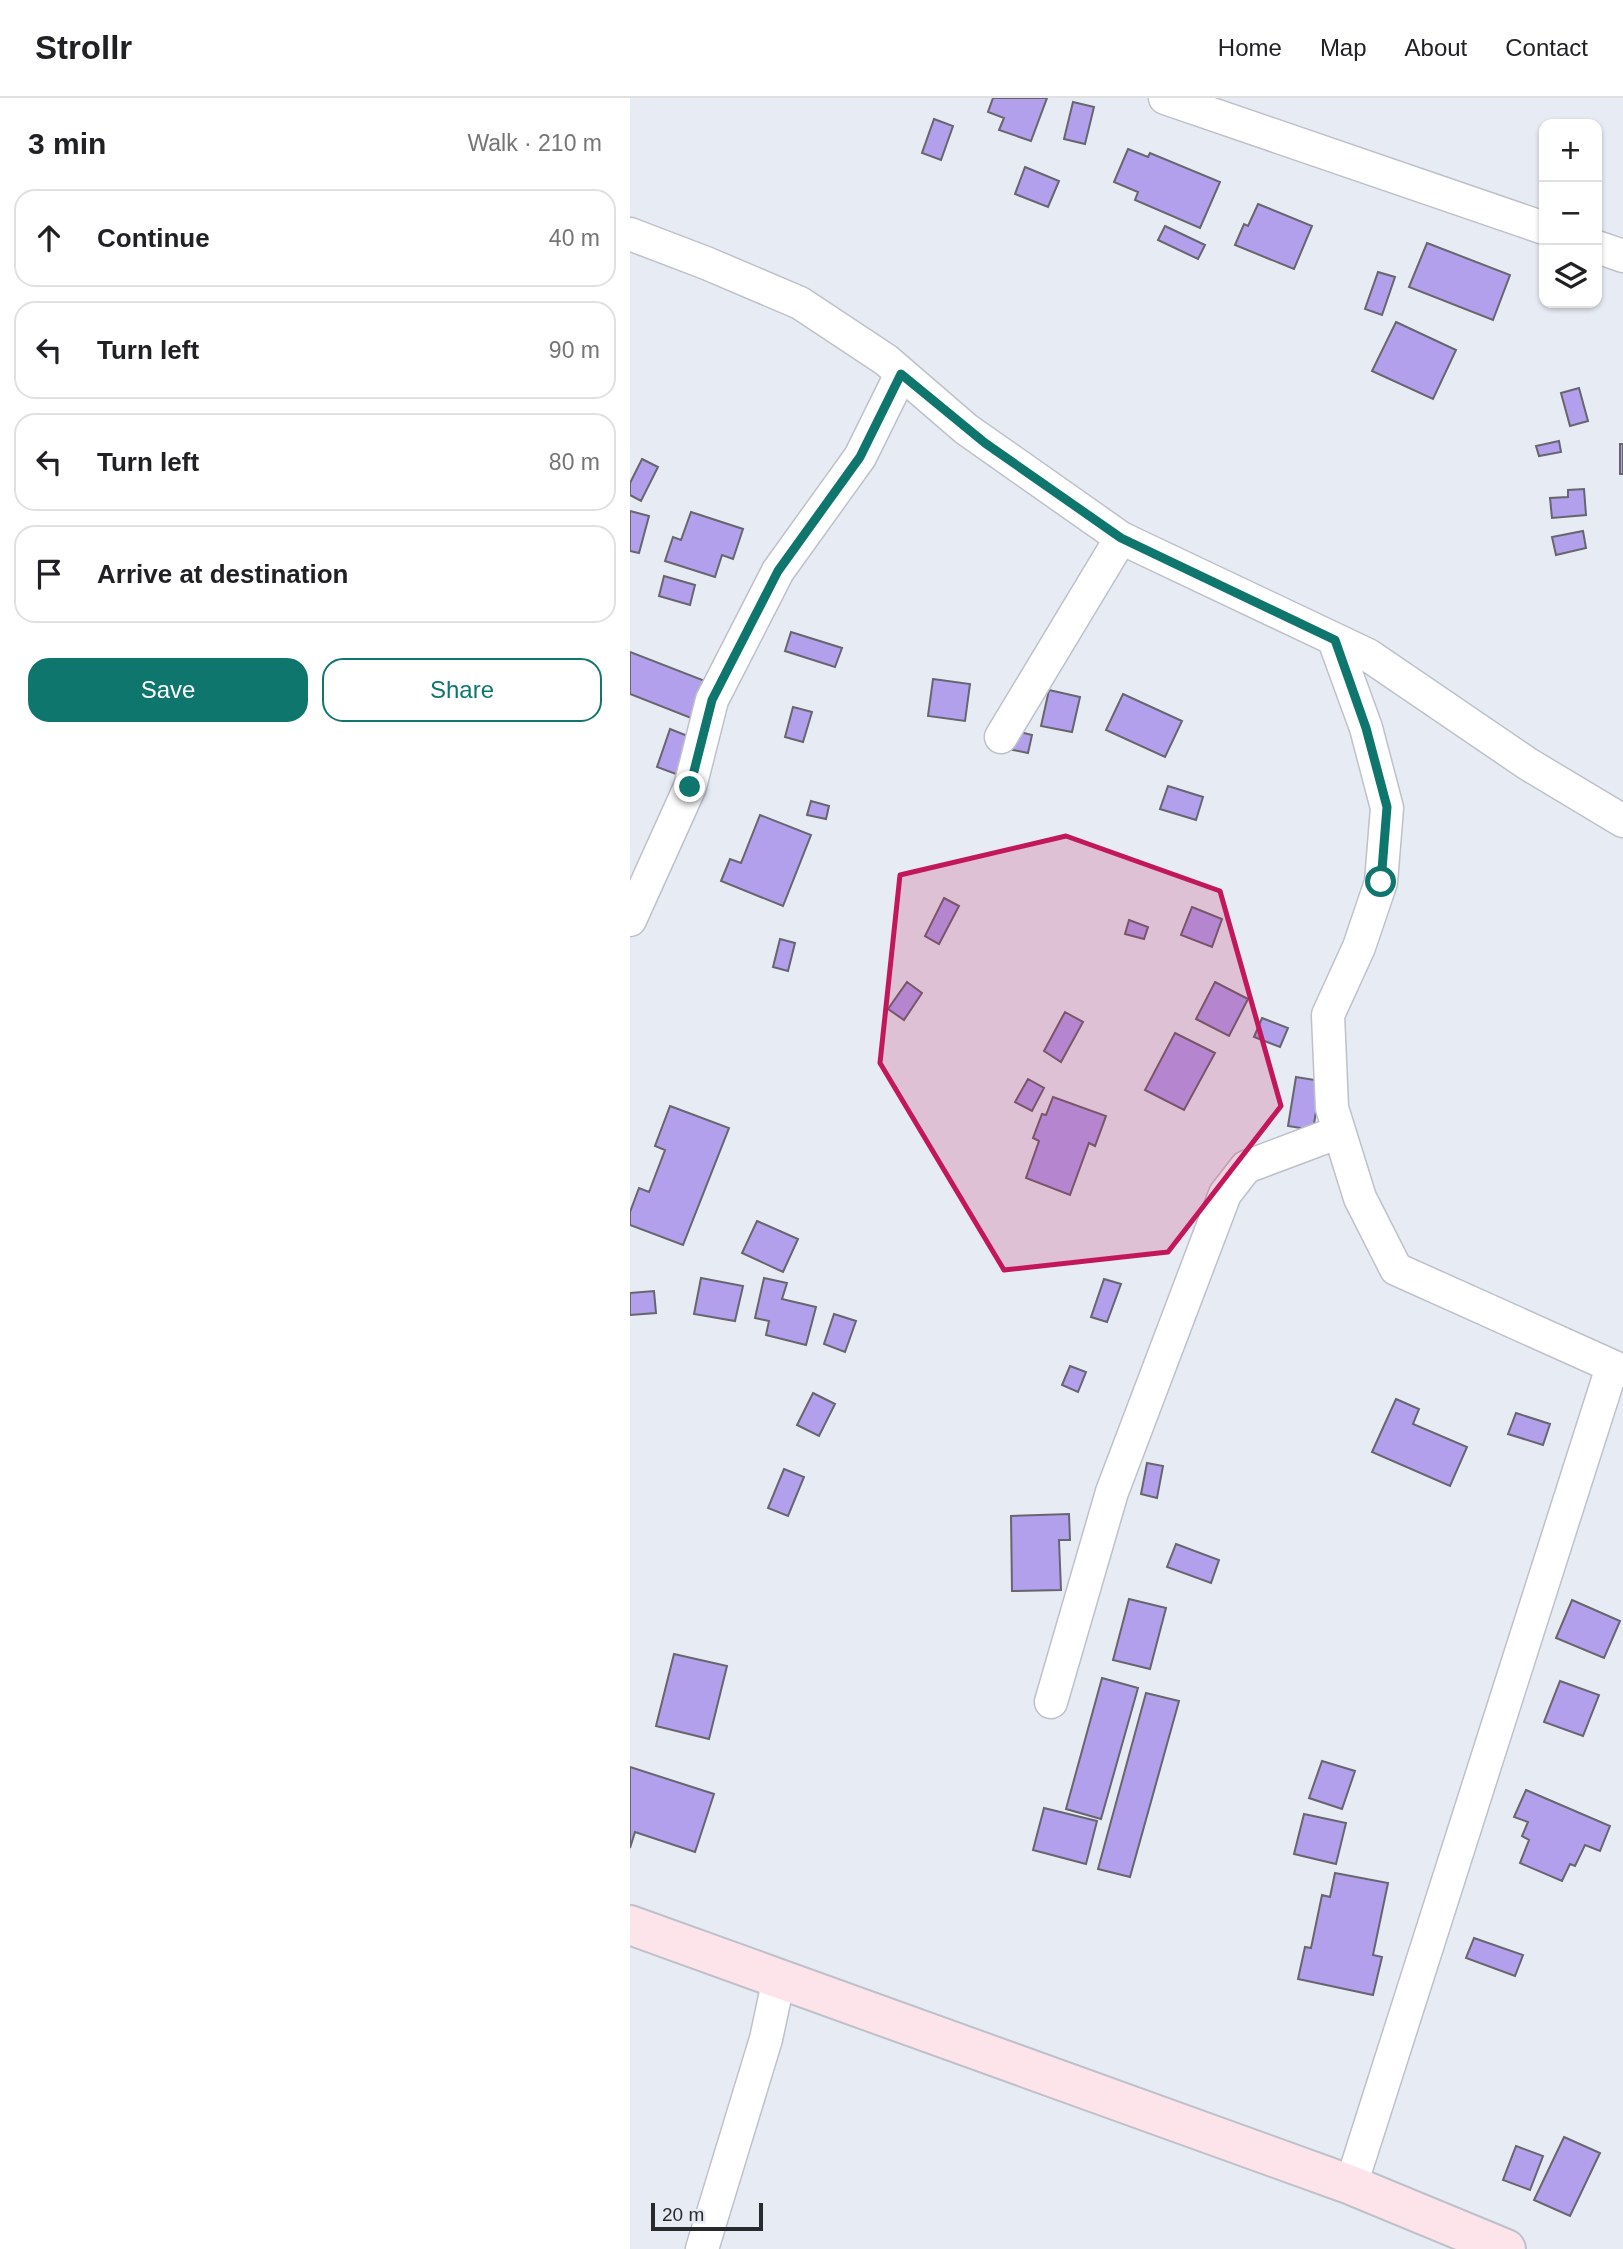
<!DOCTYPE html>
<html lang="en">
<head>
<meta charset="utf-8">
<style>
	:root { --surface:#fff; --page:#f2f2f2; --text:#202124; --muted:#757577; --line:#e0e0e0; --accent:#0f766e }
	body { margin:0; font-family:Arial,sans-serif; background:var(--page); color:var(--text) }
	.controls { position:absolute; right:21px; top:21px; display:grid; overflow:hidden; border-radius:14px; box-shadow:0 2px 5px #0004 }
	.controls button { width:63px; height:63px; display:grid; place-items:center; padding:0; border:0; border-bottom:2px solid var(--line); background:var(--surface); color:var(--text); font:35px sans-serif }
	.scale { position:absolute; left:21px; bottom:18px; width:112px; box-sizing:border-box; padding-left:7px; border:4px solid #292a2d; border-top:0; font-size:19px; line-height:24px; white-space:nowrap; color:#292a2d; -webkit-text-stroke:5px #e7ebf4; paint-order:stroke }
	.stop { position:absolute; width:21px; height:21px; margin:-16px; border:5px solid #0f766e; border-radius:50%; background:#fff }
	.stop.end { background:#0f766e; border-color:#fff; box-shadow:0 2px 7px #0008 }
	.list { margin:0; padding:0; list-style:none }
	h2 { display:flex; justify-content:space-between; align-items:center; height:91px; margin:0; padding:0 28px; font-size:30px }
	h2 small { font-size:23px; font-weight:400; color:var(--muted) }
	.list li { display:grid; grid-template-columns:46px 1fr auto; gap:21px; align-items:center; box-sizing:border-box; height:98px; margin:0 14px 14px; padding:0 14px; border:2px solid var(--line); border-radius:21px }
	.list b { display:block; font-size:26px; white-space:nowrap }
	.list em { font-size:23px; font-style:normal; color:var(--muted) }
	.actions { display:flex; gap:14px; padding:21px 28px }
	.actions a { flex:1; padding:16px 0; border:2px solid var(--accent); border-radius:21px; text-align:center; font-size:24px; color:var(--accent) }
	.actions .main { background:var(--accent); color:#fff }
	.icon { flex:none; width:38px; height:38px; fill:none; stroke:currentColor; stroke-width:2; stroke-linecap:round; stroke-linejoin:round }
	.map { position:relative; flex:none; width:993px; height:2151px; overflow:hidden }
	header { display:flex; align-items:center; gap:42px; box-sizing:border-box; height:98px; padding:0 35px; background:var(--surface); border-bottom:2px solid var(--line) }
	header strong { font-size:33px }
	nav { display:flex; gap:38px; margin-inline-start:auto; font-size:24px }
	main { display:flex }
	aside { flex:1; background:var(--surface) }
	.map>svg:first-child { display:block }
</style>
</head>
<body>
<header>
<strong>Strollr</strong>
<nav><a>Home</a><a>Map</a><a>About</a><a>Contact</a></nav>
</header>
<main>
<aside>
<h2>3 min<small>Walk · 210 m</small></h2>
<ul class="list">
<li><svg class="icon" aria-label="ahead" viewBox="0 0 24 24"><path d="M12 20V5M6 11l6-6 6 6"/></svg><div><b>Continue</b></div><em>40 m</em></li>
<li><svg class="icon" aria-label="left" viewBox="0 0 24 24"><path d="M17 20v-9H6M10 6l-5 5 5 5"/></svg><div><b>Turn left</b></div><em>90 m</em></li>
<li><svg class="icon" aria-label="left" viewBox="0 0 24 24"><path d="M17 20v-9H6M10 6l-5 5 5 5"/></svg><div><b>Turn left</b></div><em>80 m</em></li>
<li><svg class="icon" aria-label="arrive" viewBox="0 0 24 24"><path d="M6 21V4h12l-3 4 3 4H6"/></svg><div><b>Arrive at destination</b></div></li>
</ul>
<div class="actions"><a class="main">Save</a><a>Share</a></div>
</aside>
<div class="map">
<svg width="993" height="2151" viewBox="0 0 993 2151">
	<rect width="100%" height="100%" fill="#e7ebf4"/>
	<path fill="#b2a0ed" stroke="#67656d" stroke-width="2" d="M 363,0 L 417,0 L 401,43 L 369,32 L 374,20 L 358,14 Z
		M 443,4 L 464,9 L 455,46 L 434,41 Z
		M 304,21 L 323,28 L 311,62 L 292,55 Z
		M 498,51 L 518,59 L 520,55 L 590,84 L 570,130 L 505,102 L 508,94 L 484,84 Z
		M 395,69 L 429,83 L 418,109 L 385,96 Z
		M 628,106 L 682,128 L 664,171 L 605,147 L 614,126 L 618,128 Z
		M 535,128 L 575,147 L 568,161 L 528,142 Z
		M 797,145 L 880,177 L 863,222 L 779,189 Z
		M 748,174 L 765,179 L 752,217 L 735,211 Z
		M 766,224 L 826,252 L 803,301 L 742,273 Z
		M 949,290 L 958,323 L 940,328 L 931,295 Z
		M 929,343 L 931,354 L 909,358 L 906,348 Z
		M 990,346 L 993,346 L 993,376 L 990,376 Z
		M 12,361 L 28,369 L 11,403 L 0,397 L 0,385 Z
		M 954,391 L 956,417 L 922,420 L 920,400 L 938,399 L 938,392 Z
		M 0,413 L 19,418 L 9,455 L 0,453 Z
		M 61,414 L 113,431 L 103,461 L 92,457 L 85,479 L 35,463 L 43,439 L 51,442 Z
		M 953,433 L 956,450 L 926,457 L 922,439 Z
		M 34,478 L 65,487 L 60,507 L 29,498 Z
		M 161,534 L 212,550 L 205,569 L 155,553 Z
		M 0,554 L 75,583 L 61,620 L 0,596 Z
		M 303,581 L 340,586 L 335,623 L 298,618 Z
		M 419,592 L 450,599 L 442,634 L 411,628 Z
		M 493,596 L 552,623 L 535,659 L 476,632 Z
		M 163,609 L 182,614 L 173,644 L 155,639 Z
		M 40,631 L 68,642 L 54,679 L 27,669 Z
		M 382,632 L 402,637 L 398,655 L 378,651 Z
		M 538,688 L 573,699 L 566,722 L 530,711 Z
		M 181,703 L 199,708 L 196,721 L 177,717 Z
		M 130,717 L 181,737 L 153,808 L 91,783 L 100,761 L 111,765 Z
		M 314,800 L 329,808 L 309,846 L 295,838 Z
		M 562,809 L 592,821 L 582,849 L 551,837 Z
		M 499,822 L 518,829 L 514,841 L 495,836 Z
		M 150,841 L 165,845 L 158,873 L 143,869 Z
		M 277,884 L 292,895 L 274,922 L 258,911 Z
		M 585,884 L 618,901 L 599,938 L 566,921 Z
		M 435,914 L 453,924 L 431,964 L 414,953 Z
		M 632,920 L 658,930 L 650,949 L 624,939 Z
		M 545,935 L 585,955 L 554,1012 L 515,992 Z
		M 666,979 L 691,983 L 683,1032 L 658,1028 Z
		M 398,981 L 414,990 L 402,1013 L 385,1004 Z
		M 423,999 L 476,1018 L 465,1048 L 459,1045 L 440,1097 L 396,1080 L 409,1043 L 403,1040 L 412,1016 L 416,1017 Z
		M 40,1008 L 99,1030 L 53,1147 L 0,1127 L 0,1114 L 9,1090 L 19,1094 L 35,1052 L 25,1048 Z
		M 127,1123 L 168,1141 L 153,1174 L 112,1155 Z
		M 71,1180 L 113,1188 L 105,1223 L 64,1216 Z
		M 134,1180 L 157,1185 L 152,1201 L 186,1209 L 176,1247 L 136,1237 L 139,1223 L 125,1220 Z
		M 474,1181 L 491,1186 L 477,1224 L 461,1219 Z
		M 24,1193 L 26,1215 L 0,1217 L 0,1195 Z
		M 204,1216 L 226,1223 L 215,1254 L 194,1246 Z
		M 440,1268 L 456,1274 L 448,1294 L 432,1287 Z
		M 183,1295 L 205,1306 L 189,1338 L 167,1327 Z
		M 766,1301 L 789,1311 L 783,1326 L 837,1349 L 820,1388 L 742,1354 Z
		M 886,1315 L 920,1326 L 913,1347 L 878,1336 Z
		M 517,1365 L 533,1368 L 527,1400 L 511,1396 Z
		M 154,1371 L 174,1379 L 158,1418 L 138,1410 Z
		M 439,1416 L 440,1442 L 429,1442 L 431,1492 L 382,1493 L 381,1418 Z
		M 546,1446 L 589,1462 L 581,1485 L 537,1469 Z
		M 499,1501 L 536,1510 L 520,1571 L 483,1562 Z
		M 942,1502 L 990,1523 L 974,1560 L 926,1540 Z
		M 44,1556 L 97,1568 L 79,1641 L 26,1628 Z
		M 472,1580 L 508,1590 L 471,1721 L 436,1711 Z
		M 930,1583 L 969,1597 L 953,1638 L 914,1624 Z
		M 516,1595 L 549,1603 L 500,1779 L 468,1771 Z
		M 692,1663 L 725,1673 L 712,1711 L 679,1700 Z
		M 0,1669 L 84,1696 L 65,1754 L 5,1734 L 0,1750 Z
		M 896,1692 L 980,1728 L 970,1753 L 955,1747 L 945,1768 L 940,1766 L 932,1783 L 890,1765 L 899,1742 L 892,1738 L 898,1724 L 884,1719 Z
		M 414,1710 L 467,1723 L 456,1766 L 403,1752 Z
		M 674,1716 L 716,1725 L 706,1766 L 664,1756 Z
		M 705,1775 L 758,1785 L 743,1857 L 752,1859 L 743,1897 L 668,1881 L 675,1849 L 681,1850 L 692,1797 L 700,1799 Z
		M 844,1840 L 893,1857 L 885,1878 L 836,1860 Z
		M 934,2039 L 970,2055 L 940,2118 L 904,2102 Z
		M 886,2048 L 913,2058 L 900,2092 L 873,2082 Z"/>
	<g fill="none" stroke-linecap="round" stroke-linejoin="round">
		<g stroke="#bec1c9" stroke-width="35">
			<path id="street" d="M 535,0 L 914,130
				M 0,136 L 76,165 L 170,205 L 256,262 L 336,331 L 491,440 L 738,557 L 898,666 L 993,723
				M 967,149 L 993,158
				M 704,542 L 736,630 L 757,710 L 751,784 L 729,849 L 698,917 L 702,1010 L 730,1100 L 766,1171 L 993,1273
				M 371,639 L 491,440
				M 0,822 L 60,689 L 82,602 L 148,473 L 230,359 L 271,276
				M 421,1604 L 482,1394 L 595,1096 L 616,1069 L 709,1034
				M 721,2087 L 982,1269
				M 72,2151 L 136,1941 L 149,1880"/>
		</g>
		<g stroke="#bec1c9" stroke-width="42">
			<path id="secondary" d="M 0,1827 L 721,2087 L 876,2151"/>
		</g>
		<use href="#street" stroke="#fff" stroke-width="32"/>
		<use href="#secondary" stroke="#fde4ea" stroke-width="38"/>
	</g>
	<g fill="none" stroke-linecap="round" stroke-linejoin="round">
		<path stroke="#0f766e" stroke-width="9" d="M 60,689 L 82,602 L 148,473 L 230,359 L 271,276 L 355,345 L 491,440 L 705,542 L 736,630 L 757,709 L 751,784"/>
	</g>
	<path fill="#c2185b" fill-opacity="0.2" stroke="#c2185b" stroke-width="5" stroke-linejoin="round" d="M 436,738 L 590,793 L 651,1008 L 538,1154 L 374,1172 L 250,965 L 270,777 Z"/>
</svg>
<div class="controls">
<button>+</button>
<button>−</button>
<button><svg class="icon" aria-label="layers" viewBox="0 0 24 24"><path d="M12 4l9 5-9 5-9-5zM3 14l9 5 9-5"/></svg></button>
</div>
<div class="scale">20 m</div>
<div class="stop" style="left:751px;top:784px"></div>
<div class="stop end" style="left:60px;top:689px"></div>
</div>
</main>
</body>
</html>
